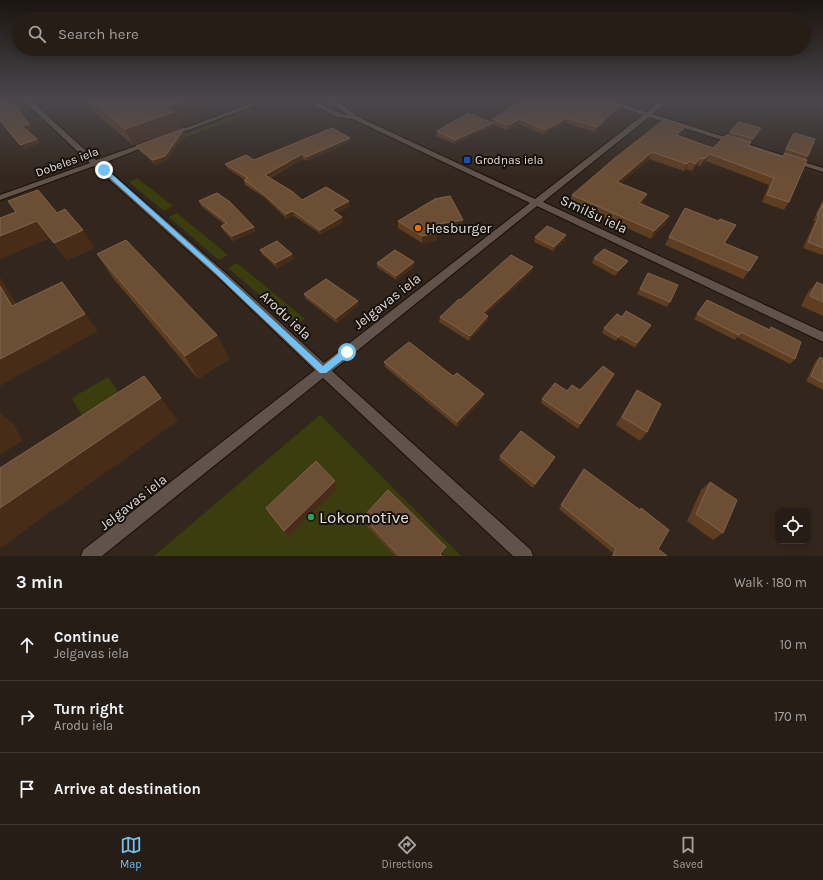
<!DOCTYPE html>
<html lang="en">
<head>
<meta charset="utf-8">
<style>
	:root { --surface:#261d16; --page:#322a23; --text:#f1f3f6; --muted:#a4a2a1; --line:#423b35; --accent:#72c1f5 }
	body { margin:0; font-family:Karla,sans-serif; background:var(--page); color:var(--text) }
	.controls { position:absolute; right:12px; bottom:12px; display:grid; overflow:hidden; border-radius:8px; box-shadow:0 2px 10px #0003 }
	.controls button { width:36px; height:36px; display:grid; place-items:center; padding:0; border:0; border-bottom:1px solid var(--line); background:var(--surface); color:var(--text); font:20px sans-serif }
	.stop { position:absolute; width:12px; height:12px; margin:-9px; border:3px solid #72c1f5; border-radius:50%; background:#fff }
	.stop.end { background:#72c1f5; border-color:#fff; box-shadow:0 1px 4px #0008 }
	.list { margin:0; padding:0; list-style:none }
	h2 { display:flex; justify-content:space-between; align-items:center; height:52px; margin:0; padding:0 16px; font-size:17px }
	h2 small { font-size:13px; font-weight:400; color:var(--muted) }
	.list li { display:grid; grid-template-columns:26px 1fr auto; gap:12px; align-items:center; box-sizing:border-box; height:72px; padding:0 16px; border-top:1px solid var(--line) }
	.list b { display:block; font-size:15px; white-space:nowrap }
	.list p { margin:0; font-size:13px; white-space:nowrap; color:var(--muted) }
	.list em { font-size:13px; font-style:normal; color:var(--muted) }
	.icon { flex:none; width:22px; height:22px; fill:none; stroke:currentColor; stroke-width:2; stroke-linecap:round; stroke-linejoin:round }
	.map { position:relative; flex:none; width:823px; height:556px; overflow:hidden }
	.search { position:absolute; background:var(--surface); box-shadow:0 2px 10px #0003; left:12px; right:12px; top:12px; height:44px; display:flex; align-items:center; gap:10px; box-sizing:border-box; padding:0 14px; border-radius:22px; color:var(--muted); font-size:15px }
	.sheet { height:268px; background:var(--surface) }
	nav { display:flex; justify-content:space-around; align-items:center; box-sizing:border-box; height:56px; border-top:1px solid var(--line); background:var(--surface); font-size:11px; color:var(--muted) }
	nav a { display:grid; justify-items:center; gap:2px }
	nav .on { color:var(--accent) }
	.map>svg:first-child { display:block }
</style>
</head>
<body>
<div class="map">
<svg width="823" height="556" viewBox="0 0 823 556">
	<rect width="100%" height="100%" fill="#33271d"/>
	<path fill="#3c3d0f" d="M 249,110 L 253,112 L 178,140 L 175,138 Z
		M 138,178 L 138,179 L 173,206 L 164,211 L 129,182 Z
		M 177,213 L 228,255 L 219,260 L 169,217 Z
		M 237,263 L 305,319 L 300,322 L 288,319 L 228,268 Z
		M 108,377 L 124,400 L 86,423 L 72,398 Z
		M 320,415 L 461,556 L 154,556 Z"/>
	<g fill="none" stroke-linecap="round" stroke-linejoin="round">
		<g stroke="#1a0f07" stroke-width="2">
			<path id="minor" d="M 22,99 L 29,99 L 96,160 L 148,142 L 152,142 L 152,144 L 101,164 L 228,275 L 324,363 L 530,203 L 353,119 L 338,117 L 301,99 C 318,99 331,113 348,115 L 325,99 C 336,99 348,108 356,116 L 535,199 L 643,115 L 596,99 L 605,99 L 647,112 L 663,99 L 670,99 L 652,114 L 823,168 L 823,172 L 649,117 L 543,202 L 823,332 L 823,342 L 537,206 L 332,371 L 531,550 L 533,556 L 513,556 L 323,378 L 102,556 L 81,556 L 83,550 L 315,370 L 221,280 L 94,166 L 0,200 L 0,195 L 90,163 Z
				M 267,99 L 278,99 L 256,105 L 175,135 L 170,134 L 252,103 Z"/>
		</g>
		<use href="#minor" fill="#615349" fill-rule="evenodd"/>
	</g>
	<path fill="#5e3d21" d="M 0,99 L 29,124 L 32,128 L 27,130 L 37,139 L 40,143 L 23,149 L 0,121 Z
		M 87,99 L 204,99 L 207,109 L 177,120 L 180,128 L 133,145 L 92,110 Z
		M 815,99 L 823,99 L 823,102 L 814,100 Z
		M 619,106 L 617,111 L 595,132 L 566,123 L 544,135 L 519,124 L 507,130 L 492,124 L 492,127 L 455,144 L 436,136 L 437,131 L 492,122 L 492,119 Z
		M 686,126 L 682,133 L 679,136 L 713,148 L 728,135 L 730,132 L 758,132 L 748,146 L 782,157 L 791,137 L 794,133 L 808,156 L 806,160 L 789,202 L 784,210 L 762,202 L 769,185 L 706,161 L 700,166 L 697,165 L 692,171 L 686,169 L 684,171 L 649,159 L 621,183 L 644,201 L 641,204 L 669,216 L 665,224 L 651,239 L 570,202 L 572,195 Z
		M 186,133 L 167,160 L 156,165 L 139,150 L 136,146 Z
		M 350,138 L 350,142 L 307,161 L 303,159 L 270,178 L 302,200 L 350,206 L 337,213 L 343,222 L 321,234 L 294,216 L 287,219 L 264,197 L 245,185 L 244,180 L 245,180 L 227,168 L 225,164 L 254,160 Z
		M 823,200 L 823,254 L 822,255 L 803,248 L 815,221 L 813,221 Z
		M 199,201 L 254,227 L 255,231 L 233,241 L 223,230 L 221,226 L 224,224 L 201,206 Z
		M 57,213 L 94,248 L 67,260 L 50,238 L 0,259 Z
		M 398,221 L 463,227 L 436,231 L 437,233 L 437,240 L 422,243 L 398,228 Z
		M 731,233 L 725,243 L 749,271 L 743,279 L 665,245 L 669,237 Z
		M 535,237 L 565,240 L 553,251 L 534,242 Z
		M 260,250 L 292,254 L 294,259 L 277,268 L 262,254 Z
		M 97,254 L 217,335 L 229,359 L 198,379 L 113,278 Z
		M 594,258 L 628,261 L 625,265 L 615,276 L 592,263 Z
		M 377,263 L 414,267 L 396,280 L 377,267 Z
		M 532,271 L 485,315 L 488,316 L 487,321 L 469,341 L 439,322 L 440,317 L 460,300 Z
		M 648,273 L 670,302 L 667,307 L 637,294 Z
		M 817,282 L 823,285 L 823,316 L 801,306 L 808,292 Z
		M 304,294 L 358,301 L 358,305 L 337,323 L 306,299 Z
		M 707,300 L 769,330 L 771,327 L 795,359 L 790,364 L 737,337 L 735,340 L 694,319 Z
		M 604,328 L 648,330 L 635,348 L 618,338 L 616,341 L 602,333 Z
		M 820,357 L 823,359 L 823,390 L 806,381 L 815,362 Z
		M 384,362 L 453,376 L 483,398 L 457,427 L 385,367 Z
		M 612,378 L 578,429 L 541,403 L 542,399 L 567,391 L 580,390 Z
		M 637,390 L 647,432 L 640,441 L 616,425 Z
		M 500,456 L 555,457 L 553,461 L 533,488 L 499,460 Z
		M 584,469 L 639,510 L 641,508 L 658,549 L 667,556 L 611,556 L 613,553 L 559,509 Z
		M 710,482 L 723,533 L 713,540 L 687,521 L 701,490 Z
		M 337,489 L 288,537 L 270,515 L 266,508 Z
		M 363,517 L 445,552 L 442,556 L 395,556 L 364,523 Z"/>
	<path fill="#472d17" d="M 187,99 L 204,99 L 207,109 L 177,120 L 180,128 L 133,145 L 125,129 L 165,106 Z
		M 619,106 L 617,111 L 595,132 L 597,127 Z
		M 567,118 L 566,123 L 544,135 L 545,130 Z
		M 520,119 L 519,124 L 507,130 L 508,125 Z
		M 493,123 L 492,127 L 455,144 L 455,140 Z
		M 29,124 L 32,128 L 25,130 L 22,126 Z
		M 686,126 L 682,133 L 673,142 L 676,135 Z
		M 185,128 L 186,133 L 167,160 L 156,165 L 153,160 Z
		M 350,138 L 350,142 L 307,161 L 306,157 Z
		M 37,139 L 40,143 L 23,149 L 20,145 Z
		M 652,152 L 649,159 L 614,189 L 617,182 Z
		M 302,154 L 303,159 L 266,179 L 265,175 Z
		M 710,154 L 706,161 L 700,166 L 704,159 Z
		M 701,158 L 697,165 L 692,171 L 695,164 Z
		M 690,161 L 686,169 L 684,171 L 687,164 Z
		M 647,194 L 644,201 L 636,210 L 639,203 Z
		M 349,201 L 350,206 L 333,215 L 332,210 Z
		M 293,211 L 294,216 L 287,219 L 286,214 Z
		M 669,216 L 665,224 L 651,239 L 654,231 Z
		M 342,217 L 343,222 L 321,234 L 320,230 Z
		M 463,220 L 463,227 L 433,232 L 433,225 Z
		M 37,221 L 50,238 L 0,259 L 0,236 Z
		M 254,227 L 255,231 L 233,241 L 232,236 Z
		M 83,230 L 94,248 L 67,260 L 54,243 Z
		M 437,233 L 437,240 L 422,243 L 422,236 Z
		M 566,235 L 565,240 L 553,251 L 554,247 Z
		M 292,254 L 294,259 L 277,268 L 275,263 Z
		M 628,261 L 625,265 L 615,276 L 618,271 Z
		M 414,262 L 414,267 L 396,280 L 396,276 Z
		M 533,267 L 532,271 L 482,318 L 483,313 Z
		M 0,277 L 28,323 L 12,306 L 0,286 Z
		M 62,282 L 98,331 L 0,386 L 0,359 Z
		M 358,301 L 358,305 L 337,323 L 336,318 Z
		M 488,316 L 487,321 L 469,341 L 470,336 Z
		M 651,325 L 648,330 L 635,348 L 637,343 Z
		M 217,335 L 229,359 L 198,379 L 185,356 Z
		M 614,374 L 612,378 L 578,429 L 580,424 Z
		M 484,394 L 483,398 L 457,427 L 457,422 Z
		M 161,398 L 178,421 L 0,548 L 0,508 Z
		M 0,413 L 14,424 L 22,441 L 0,455 Z
		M 555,457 L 553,461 L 533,488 L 535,484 Z
		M 335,481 L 337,489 L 288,537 L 284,531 Z
		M 446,547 L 445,552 L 442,556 L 440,554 Z"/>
	<path fill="#6c4e34" stroke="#7f644d" d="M 0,99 L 5,99 L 16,106 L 29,124 L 22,126 L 37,139 L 20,145 L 0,120 Z
		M 90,99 L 187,99 L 165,106 L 174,112 L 125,129 Z
		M 526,99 L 595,99 L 619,106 L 597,127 L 567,118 L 545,130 L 520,119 L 508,125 L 492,119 Z
		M 468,113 L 493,123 L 455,140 L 437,131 Z
		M 665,119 L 686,126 L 676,135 L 713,148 L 726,135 L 751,142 L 748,146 L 783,157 L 785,153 L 807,160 L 789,202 L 767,195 L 774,178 L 710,154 L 704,159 L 701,158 L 695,164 L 690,161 L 687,164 L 652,152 L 617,182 L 647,194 L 639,203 L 669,216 L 654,231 L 572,195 L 615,158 Z
		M 739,122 L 761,128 L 753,139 L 730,132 Z
		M 185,128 L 165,156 L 153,160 L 136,146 Z
		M 332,128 L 350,138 L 306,157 L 302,154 L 265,175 L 293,192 L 302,200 L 326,187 L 349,201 L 332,210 L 342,217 L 320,230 L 293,211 L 286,214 L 262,193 L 244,180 L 248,178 L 225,164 L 246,155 L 254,160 Z
		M 794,133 L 815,139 L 808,156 L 786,149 Z
		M 38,190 L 57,213 L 65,209 L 83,230 L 54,243 L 37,221 L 0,236 L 0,218 L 16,212 L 8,201 Z
		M 217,193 L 230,202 L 254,227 L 232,236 L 221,226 L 227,223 L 199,201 Z
		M 450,196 L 463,220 L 433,225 L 437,233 L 422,236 L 398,221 L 435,199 Z
		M 823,203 L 823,248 L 808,242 L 819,216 L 817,215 Z
		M 685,208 L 718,221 L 720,219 L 736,225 L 724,243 L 758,257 L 749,271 L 669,237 Z
		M 547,226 L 566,235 L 554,247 L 535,237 Z
		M 126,240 L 217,335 L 185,356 L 97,254 Z
		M 277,241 L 292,254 L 275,263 L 260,250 Z
		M 604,249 L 628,261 L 618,271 L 594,258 Z
		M 395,250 L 414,262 L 396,276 L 377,263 Z
		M 511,255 L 533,267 L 483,313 L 488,316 L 470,336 L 440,317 L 459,299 L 460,300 Z
		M 648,273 L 678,285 L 670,302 L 640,289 Z
		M 326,279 L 358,301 L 336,318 L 304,294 Z
		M 62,282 L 85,314 L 0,359 L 0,286 L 12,306 Z
		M 817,282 L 823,285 L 823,302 L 810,296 Z
		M 707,300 L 770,330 L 771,327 L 801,342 L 795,359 L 741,332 L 739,335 L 697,314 Z
		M 626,311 L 651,325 L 637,343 L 621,334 L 618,337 L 604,328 L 617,314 L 622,317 Z
		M 409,342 L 453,376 L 457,373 L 484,394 L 457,422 L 384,362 Z
		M 820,357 L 823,359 L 823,383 L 811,376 Z
		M 603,366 L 614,374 L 580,424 L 542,399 L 555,383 L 567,391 L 572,385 L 580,390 Z
		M 144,376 L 161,398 L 0,508 L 0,468 Z
		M 637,390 L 661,404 L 647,432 L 622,417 Z
		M 521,431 L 555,457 L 535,484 L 500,456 Z
		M 316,461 L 335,481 L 284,531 L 266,508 Z
		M 584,469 L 640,510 L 641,508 L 669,530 L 658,549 L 667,556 L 613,556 L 616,549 L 561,505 Z
		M 710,482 L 737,500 L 723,533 L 696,514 Z
		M 388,490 L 446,547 L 440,554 L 442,556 L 399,556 L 363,517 Z"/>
	<linearGradient id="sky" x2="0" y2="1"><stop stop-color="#1c1510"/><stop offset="0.56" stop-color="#4a474c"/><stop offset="1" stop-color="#4a474c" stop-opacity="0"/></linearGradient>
	<rect width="823" height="177" fill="url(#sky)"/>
	<path fill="#72c1f5" d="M 102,169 L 106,169 L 217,268 L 323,366 L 344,349 L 350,349 L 350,354 L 326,373 L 320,373 L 213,271 L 102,171 Z"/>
	<rect fill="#1a4fb4" stroke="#16110d" stroke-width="1.5" x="463" y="156" width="8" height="8" rx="2"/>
	<circle fill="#e8710a" stroke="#16110d" stroke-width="1.5" cx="418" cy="228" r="4"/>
	<circle fill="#2e9e5b" stroke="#16110d" stroke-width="1.5" cx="311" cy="517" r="4"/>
	<g text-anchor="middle" stroke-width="4" stroke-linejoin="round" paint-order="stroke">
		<g font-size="12" fill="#e3dad4" stroke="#16110d" text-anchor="start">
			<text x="475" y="164">Grodņas iela</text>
		</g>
		<g font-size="12" fill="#e3dad4" stroke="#16110d">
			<text transform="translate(67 162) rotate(-20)" y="4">Dobeles iela</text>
		</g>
		<g font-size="14" fill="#e3dad4" stroke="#16110d">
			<text transform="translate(594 214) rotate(25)" y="5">Smilšu iela</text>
			<text transform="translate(387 301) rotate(-38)" y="5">Jelgavas iela</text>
			<text transform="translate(286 315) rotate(43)" y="5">Arodu iela</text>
			<text transform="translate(133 502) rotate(-38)" y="5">Jelgavas iela</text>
		</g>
		<g font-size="14" fill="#e3dad4" stroke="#16110d" text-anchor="start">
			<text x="426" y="233">Hesburger</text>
		</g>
		<g font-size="17" fill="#e3dad4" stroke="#16110d" text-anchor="start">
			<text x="319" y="523">Lokomotīve</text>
		</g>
	</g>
</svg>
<div class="controls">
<button><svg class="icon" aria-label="locate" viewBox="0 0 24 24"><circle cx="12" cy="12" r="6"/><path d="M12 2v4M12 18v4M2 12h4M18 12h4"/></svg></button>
</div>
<div class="stop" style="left:347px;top:352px"></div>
<div class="stop end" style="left:104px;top:170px"></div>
<div class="search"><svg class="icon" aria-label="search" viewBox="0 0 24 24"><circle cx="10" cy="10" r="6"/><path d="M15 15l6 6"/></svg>Search here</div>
</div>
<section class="sheet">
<h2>3 min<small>Walk · 180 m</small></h2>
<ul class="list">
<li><svg class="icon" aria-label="ahead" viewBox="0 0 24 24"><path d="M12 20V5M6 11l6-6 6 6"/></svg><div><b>Continue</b><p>Jelgavas iela</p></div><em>10 m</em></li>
<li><svg class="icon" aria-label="right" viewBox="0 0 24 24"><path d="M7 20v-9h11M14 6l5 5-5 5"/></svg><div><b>Turn right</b><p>Arodu iela</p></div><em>170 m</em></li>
<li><svg class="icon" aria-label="arrive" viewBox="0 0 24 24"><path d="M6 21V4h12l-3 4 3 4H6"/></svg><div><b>Arrive at destination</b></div></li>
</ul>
</section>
<nav>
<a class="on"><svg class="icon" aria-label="map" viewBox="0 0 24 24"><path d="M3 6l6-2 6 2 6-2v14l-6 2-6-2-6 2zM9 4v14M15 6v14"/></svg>Map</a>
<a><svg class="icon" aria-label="directions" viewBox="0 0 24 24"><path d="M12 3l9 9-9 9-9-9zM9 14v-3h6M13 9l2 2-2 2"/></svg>Directions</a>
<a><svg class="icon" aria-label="saved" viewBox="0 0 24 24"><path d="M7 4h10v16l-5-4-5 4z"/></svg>Saved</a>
</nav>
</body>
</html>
